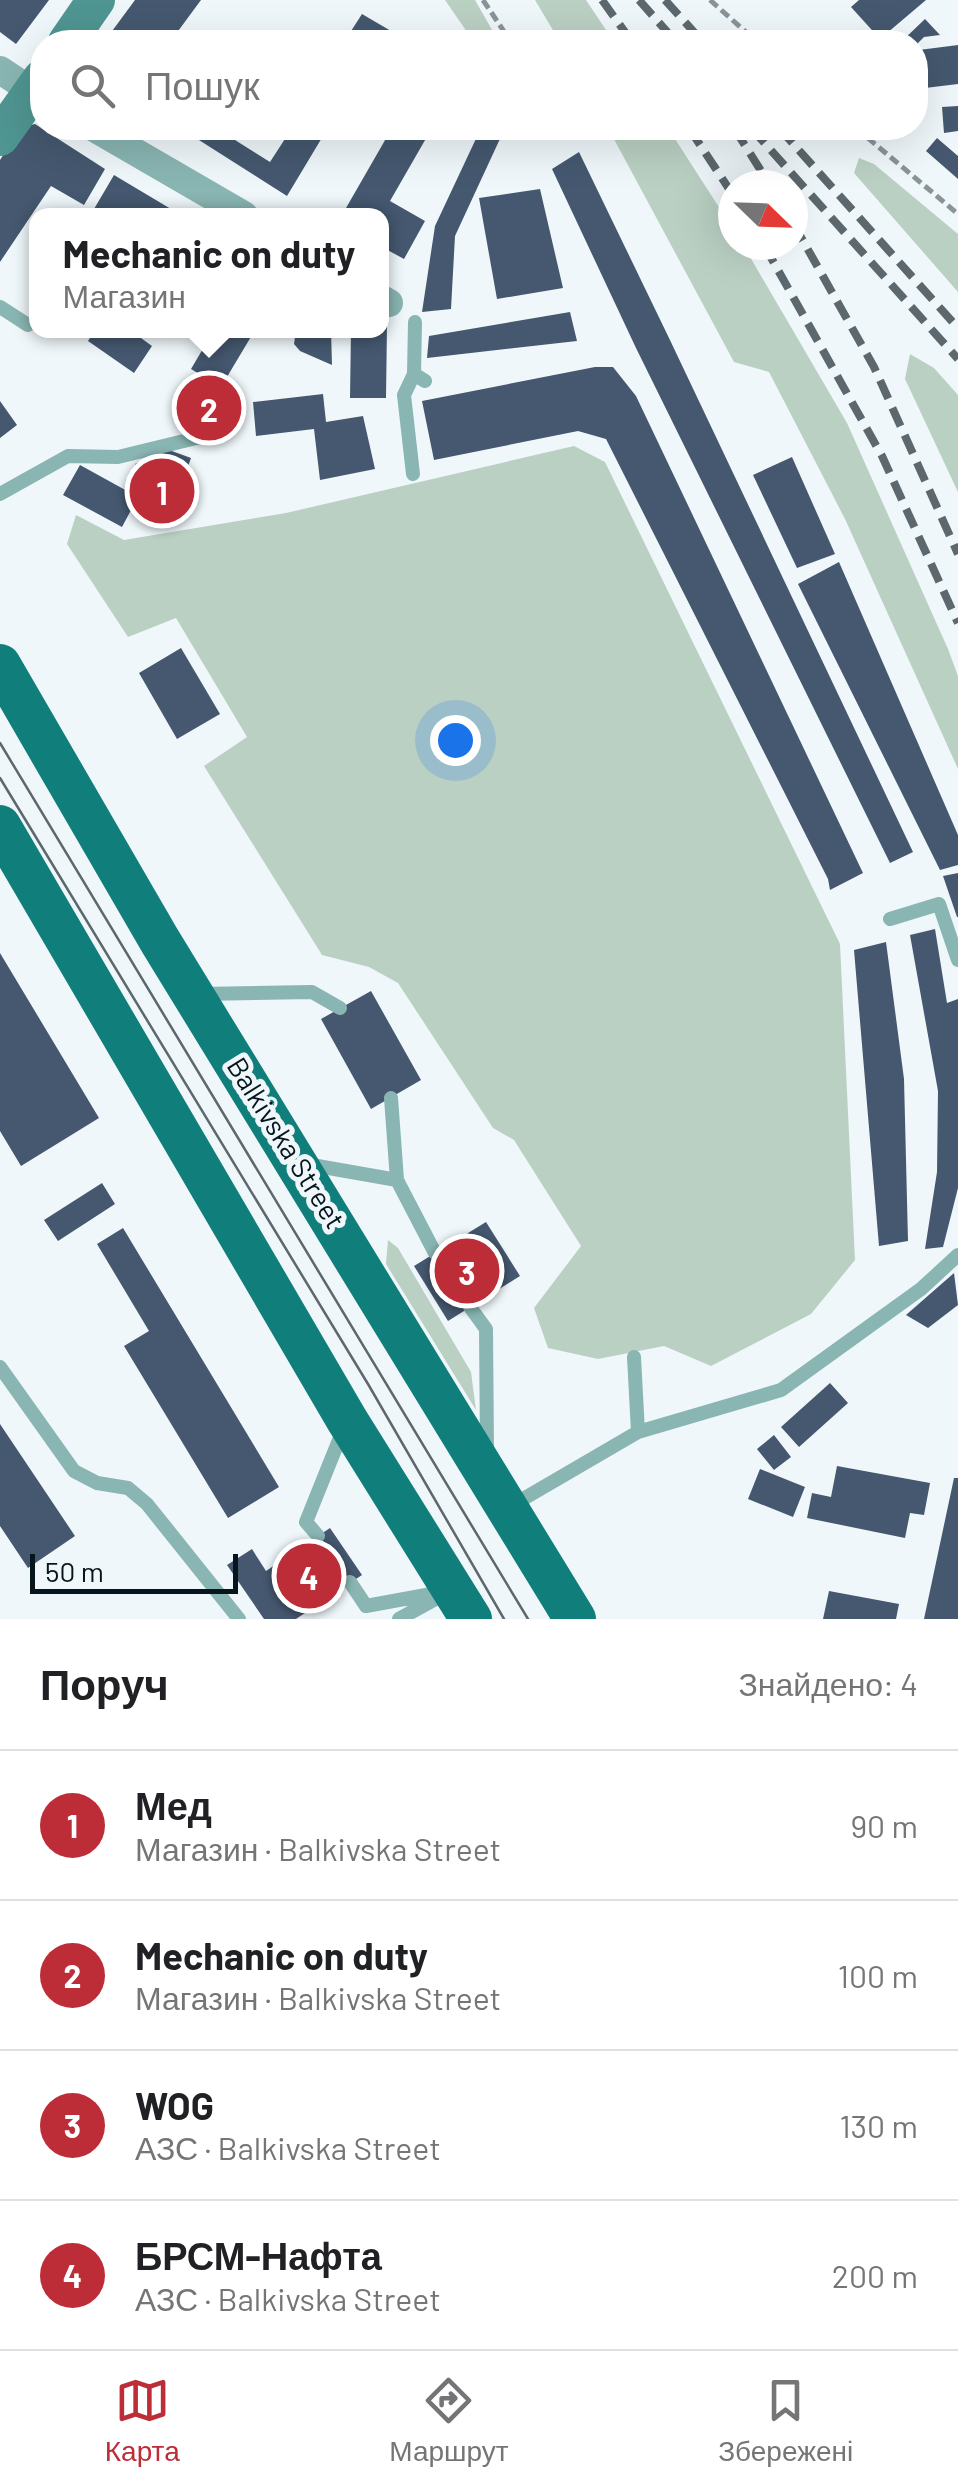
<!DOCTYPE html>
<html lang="uk">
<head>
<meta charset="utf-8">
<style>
	:root { --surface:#fff; --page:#f6f6f6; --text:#202124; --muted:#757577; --line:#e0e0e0; --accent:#bd2d38 }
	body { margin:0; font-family:Barlow,sans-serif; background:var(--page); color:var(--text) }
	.compass { position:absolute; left:718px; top:170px; width:90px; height:90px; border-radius:50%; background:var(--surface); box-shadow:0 10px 40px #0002; rotate:113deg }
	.scale { position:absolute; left:30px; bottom:25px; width:208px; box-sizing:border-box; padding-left:10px; border:5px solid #07161c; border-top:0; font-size:28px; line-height:35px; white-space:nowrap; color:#07161c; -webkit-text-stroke:8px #eff7fa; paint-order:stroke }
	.you { position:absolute; left:455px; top:740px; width:35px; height:35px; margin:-25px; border:8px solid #fff; border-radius:50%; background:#1a73e8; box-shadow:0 0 0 15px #1a73e833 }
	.badge { display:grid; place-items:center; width:65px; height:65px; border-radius:50%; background:var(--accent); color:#fff; font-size:32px; font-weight:700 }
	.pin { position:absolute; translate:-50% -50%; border:5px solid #fff; box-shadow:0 2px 10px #0006 }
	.popup { position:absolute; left:29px; top:208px; width:360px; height:130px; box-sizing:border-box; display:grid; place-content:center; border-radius:20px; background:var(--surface); filter:drop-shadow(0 2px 8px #0005); font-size:32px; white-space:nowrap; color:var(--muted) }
	.popup b { font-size:38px; color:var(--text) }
	.popup::after { content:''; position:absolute; left:50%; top:100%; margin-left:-20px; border:20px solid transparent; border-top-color:var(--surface) }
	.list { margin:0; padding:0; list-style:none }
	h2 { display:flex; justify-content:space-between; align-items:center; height:130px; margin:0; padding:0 40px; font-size:42px }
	h2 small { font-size:32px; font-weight:400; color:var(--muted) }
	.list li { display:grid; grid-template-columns:65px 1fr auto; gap:30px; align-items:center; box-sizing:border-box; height:150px; padding:0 40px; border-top:2px solid var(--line) }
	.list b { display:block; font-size:38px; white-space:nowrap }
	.list p { margin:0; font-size:32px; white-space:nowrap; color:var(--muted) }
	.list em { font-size:32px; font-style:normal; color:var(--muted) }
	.icon { flex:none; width:55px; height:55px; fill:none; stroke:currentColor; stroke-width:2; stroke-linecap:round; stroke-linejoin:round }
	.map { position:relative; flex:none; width:958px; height:1619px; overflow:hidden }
	.search { position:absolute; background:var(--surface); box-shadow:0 10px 40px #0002; left:30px; right:30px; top:30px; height:110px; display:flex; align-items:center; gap:25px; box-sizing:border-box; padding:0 35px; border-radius:40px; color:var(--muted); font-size:38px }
	.sheet { height:730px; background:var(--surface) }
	nav { display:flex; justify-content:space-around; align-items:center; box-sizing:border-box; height:140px; border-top:2px solid var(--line); background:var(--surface); font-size:28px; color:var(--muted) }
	nav a { display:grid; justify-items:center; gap:5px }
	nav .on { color:var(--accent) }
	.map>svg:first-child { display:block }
</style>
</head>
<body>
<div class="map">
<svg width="958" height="1619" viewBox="0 0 958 1619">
	<rect width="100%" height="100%" fill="#eff7fa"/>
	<path fill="#bad0c3" d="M 445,0 L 475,0 L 499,42 L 474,42 Z
		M 535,0 L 586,0 L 614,42 L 560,42 Z
		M 608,128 L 668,128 L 733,229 L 733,245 L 743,245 L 847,423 L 948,649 L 958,676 L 958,769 L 845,519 L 769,372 L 734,362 Z
		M 859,158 L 874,164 L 958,234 L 958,292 L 854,173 Z
		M 910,354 L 934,368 L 958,395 L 958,492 L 905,379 Z
		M 574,446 L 605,462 L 840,944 L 855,1260 L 811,1314 L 711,1366 L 664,1346 L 598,1359 L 548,1348 L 534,1308 L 581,1246 L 514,1140 L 493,1128 L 398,983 L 369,967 L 322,955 L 204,766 L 247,737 L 176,618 L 128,637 L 67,544 L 76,515 L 124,540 L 286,513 Z
		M 388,1240 L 398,1248 L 471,1372 L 476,1410 L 386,1264 Z"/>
	<path fill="#45586f" d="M 0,0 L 49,0 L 16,44 L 0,32 Z
		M 135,0 L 201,0 L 170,42 L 104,42 Z
		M 859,0 L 926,0 L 880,39 L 851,7 Z
		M 362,14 L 391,31 L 384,42 L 344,42 Z
		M 925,19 L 940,35 L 924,37 L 916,45 L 901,42 Z
		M 958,45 L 958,84 L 925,88 L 919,50 Z
		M 958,106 L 958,131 L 944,133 L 942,107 Z
		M 35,124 L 105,169 L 84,205 L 51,186 L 0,262 L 0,160 L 21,127 Z
		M 180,128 L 216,128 L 270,162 L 292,128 L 326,131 L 287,196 Z
		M 392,128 L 432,128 L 390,201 L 425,221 L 404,259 L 382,247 L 382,215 L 342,215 Z
		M 481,128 L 505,128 L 455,236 L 451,309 L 422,312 L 435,226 Z
		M 937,138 L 958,156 L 958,179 L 926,151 Z
		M 579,152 L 669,338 L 913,852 L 890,863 L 636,348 L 552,169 Z
		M 114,175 L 181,215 L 104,215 L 94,209 Z
		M 540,189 L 563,288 L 497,299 L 479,198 Z
		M 570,312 L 577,341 L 427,358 L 429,336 Z
		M 382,324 L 387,324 L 386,398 L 350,398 L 351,330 L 382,330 Z
		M 95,330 L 130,330 L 152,346 L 134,373 L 88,341 Z
		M 214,330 L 255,330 L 221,387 L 233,396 L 221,422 L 184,432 L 181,413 L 221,387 L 191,369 Z
		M 296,330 L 331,330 L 332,365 L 300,351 L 294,344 Z
		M 595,367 L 613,367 L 636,396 L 863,873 L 830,890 L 828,879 L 606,439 L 578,431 L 434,460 L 422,401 Z
		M 323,394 L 326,422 L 363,416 L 375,469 L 320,480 L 314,429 L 256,436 L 253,402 Z
		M 0,401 L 17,425 L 0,438 Z
		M 169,450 L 191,458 L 174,507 L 150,510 L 135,464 Z
		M 792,457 L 835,554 L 797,568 L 753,475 Z
		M 80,465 L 138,497 L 122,527 L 63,495 Z
		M 839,562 L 958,835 L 958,865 L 940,870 L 798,584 Z
		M 181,648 L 220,714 L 177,739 L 139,673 Z
		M 958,873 L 958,917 L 957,917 L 943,876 Z
		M 935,929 L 947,1003 L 958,999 L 958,1188 L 943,1247 L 925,1249 L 937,1172 L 938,1091 L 910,935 Z
		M 886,942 L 904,1079 L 908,1241 L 879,1246 L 854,950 Z
		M 0,953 L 99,1118 L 21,1166 L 0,1131 Z
		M 371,991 L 421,1080 L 371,1109 L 321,1019 Z
		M 102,1183 L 115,1204 L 58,1241 L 44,1220 Z
		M 486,1222 L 520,1276 L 448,1321 L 414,1266 Z
		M 123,1228 L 279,1487 L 228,1518 L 124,1346 L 149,1331 L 97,1244 Z
		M 954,1273 L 958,1305 L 928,1328 L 906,1315 Z
		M 830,1383 L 848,1403 L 799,1447 L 781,1427 Z
		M 0,1424 L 75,1536 L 28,1568 L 0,1526 Z
		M 774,1435 L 791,1457 L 774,1470 L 757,1449 Z
		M 837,1466 L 930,1483 L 924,1515 L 910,1513 L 905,1538 L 807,1518 L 812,1493 L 831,1497 Z
		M 760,1469 L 805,1487 L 793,1517 L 748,1499 Z
		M 954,1478 L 958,1478 L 958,1619 L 924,1619 Z
		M 330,1528 L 362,1575 L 296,1619 L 264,1619 L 227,1565 L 252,1549 L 266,1571 Z
		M 829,1591 L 899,1604 L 896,1619 L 823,1619 Z"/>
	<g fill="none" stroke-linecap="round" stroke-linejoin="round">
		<path stroke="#899498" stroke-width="5" stroke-dasharray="10 5" stroke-linecap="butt" d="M 483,0 L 511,42
			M 710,0 L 757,42
			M 856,128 L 958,214"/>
		<path stroke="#89b5b2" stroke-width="14" d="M 0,307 L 28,325
			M 415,322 L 414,374 L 425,381
			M 413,474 L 404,395 L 414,374
			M 0,494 L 68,456 L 118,457 L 225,431
			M 890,919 L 939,904 L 958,960
			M 200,994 L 312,992 L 340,1008
			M 391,1098 L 397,1180
			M 306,1164 L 397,1180 L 435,1253
			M 470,1307 L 486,1329 L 487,1450
			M 634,1357 L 638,1432
			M 0,1367 L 74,1471 L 97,1483 L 128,1488 L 147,1504 L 239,1619
			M 511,1506 L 638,1432 L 781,1390 L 921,1289 L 958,1255
			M 318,1536 L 306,1522 L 343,1430
			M 350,1582 L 366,1606 L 448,1591
			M 399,1619 L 439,1597"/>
		<path stroke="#89b5b2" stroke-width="28" d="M 0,70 L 42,98
			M 94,128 L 244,215
			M 382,299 L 389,303"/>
		<path stroke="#4f9591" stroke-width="38" d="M 67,42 L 96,0
			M 0,137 L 42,78"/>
		<path stroke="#107e7a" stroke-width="42" d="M 0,665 L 160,941 L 575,1619
			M 0,826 L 347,1420 L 471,1619"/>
		<path stroke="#5c686d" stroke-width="2.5" d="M 0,743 L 528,1619
			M 0,778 L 368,1384 L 504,1619"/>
		<path stroke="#5c686d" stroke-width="8" stroke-dasharray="20 10" stroke-linecap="butt" d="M 602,0 L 632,42
			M 639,0 L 676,42
			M 665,0 L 703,42
			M 689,128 L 733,195
			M 734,128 L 770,185
			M 751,128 L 958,359
			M 779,128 L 958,328
			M 793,223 L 874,367 L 958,554
			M 764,245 L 882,456 L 958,623"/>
	</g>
	<g text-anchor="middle" stroke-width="10" stroke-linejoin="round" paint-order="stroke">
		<g font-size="28" fill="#07161c" stroke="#eff7fa">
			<text transform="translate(286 1143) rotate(58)" y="10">Balkivska Street</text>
		</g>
	</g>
</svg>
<svg class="compass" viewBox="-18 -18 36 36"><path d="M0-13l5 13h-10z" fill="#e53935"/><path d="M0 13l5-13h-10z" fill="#757577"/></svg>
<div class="scale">50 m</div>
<div class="you"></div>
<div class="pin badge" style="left:162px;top:491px">1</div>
<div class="pin badge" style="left:209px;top:408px">2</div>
<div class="popup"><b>Mechanic on duty</b>Магазин</div>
<div class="pin badge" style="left:467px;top:1271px">3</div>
<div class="pin badge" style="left:309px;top:1576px">4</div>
<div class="search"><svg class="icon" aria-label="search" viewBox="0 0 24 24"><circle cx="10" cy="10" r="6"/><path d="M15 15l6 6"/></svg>Пошук</div>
</div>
<section class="sheet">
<h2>Поруч<small>Знайдено: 4</small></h2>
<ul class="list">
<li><span class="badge">1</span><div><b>Мед</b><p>Магазин · Balkivska Street</p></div><em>90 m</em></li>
<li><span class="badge">2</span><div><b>Mechanic on duty</b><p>Магазин · Balkivska Street</p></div><em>100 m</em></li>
<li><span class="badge">3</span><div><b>WOG</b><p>АЗС · Balkivska Street</p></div><em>130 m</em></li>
<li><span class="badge">4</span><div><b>БРСМ-Нафта</b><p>АЗС · Balkivska Street</p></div><em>200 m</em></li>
</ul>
</section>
<nav>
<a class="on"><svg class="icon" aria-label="map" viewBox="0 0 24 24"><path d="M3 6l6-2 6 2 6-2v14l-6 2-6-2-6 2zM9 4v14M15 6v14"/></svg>Карта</a>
<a><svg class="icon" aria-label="directions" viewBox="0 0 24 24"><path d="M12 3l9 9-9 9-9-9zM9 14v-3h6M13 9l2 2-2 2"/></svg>Маршрут</a>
<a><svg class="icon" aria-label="saved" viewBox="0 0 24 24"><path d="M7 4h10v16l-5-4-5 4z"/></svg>Збережені</a>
</nav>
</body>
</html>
